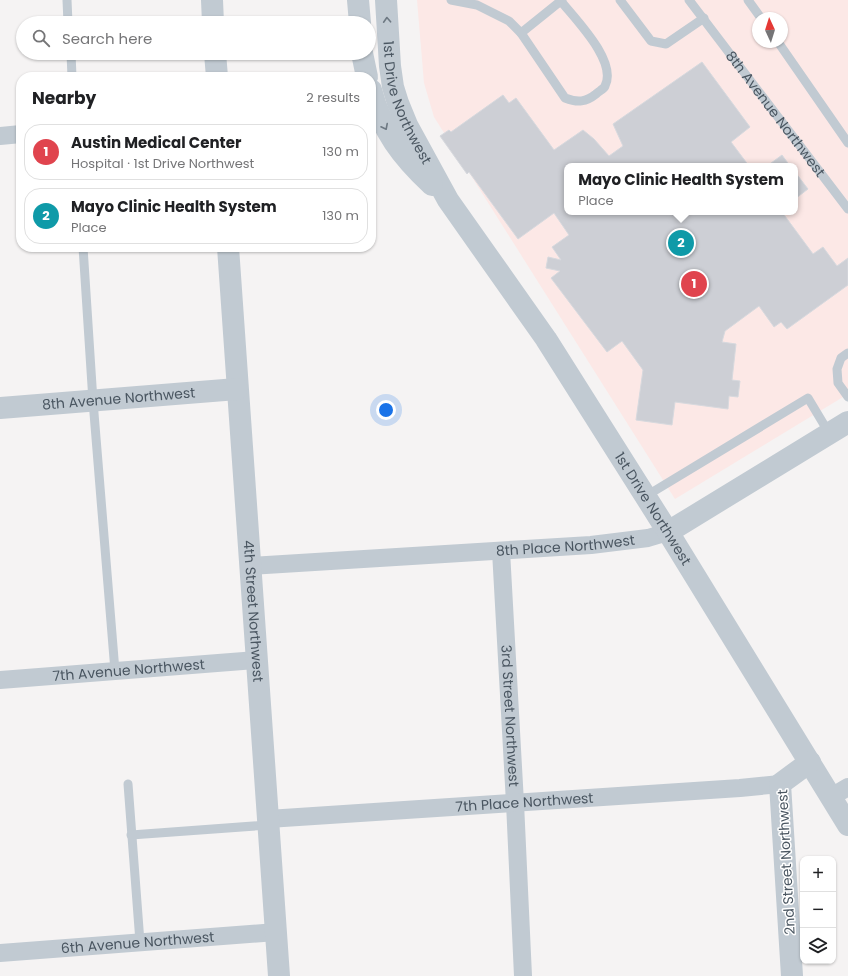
<!DOCTYPE html>
<html lang="en">
<head>
<meta charset="utf-8">
<style>
	:root { --surface:#fff; --page:#f6f6f6; --text:#202124; --muted:#757577; --line:#e0e0e0; --accent:#0b8043 }
	body { margin:0; font-family:Poppins,sans-serif; background:var(--page); color:var(--text) }
	.controls { position:absolute; right:12px; bottom:12px; display:grid; overflow:hidden; border-radius:8px; box-shadow:0 1px 3px #0004 }
	.controls button { width:36px; height:36px; display:grid; place-items:center; padding:0; border:0; border-bottom:1px solid var(--line); background:var(--surface); color:var(--text); font:20px sans-serif }
	.compass { position:absolute; left:752px; top:12px; width:36px; height:36px; border-radius:50%; background:var(--surface); box-shadow:0 1px 3px #0004; rotate:356deg }
	.you { position:absolute; left:386px; top:410px; width:14px; height:14px; margin:-10px; border:3px solid #fff; border-radius:50%; background:#1a73e8; box-shadow:0 0 0 6px #1a73e833 }
	.badge { display:grid; place-items:center; width:26px; height:26px; border-radius:50%; background:var(--accent); color:#fff; font-size:13px; font-weight:700 }
	.pin { position:absolute; translate:-50% -50%; border:2px solid #fff; box-shadow:0 1px 4px #0006 }
	.popup { position:absolute; left:564px; top:163px; width:234px; height:52px; box-sizing:border-box; display:grid; place-content:center; border-radius:8px; background:var(--surface); filter:drop-shadow(0 1px 3px #0005); font-size:13px; white-space:nowrap; color:var(--muted) }
	.popup b { font-size:15px; color:var(--text) }
	.popup::after { content:''; position:absolute; left:50%; top:100%; margin-left:-8px; border:8px solid transparent; border-top-color:var(--surface) }
	.list { margin:0; padding:0; list-style:none }
	h2 { display:flex; justify-content:space-between; align-items:center; height:52px; margin:0; padding:0 16px; font-size:17px }
	h2 small { font-size:13px; font-weight:400; color:var(--muted) }
	.list li { display:grid; grid-template-columns:26px 1fr auto; gap:12px; align-items:center; box-sizing:border-box; height:56px; margin:0 8px 8px; padding:0 8px; border:1px solid var(--line); border-radius:16px }
	.list b { display:block; font-size:15px; white-space:nowrap }
	.list p { margin:0; font-size:13px; white-space:nowrap; color:var(--muted) }
	.list em { font-size:13px; font-style:normal; color:var(--muted) }
	.icon { flex:none; width:22px; height:22px; fill:none; stroke:currentColor; stroke-width:2; stroke-linecap:round; stroke-linejoin:round }
	.map { position:relative; flex:none; width:848px; height:976px; overflow:hidden }
	.search { position:absolute; background:var(--surface); box-shadow:0 1px 3px #0004; left:16px; top:16px; width:360px; height:44px; display:flex; align-items:center; gap:10px; box-sizing:border-box; padding:0 14px; border-radius:22px; color:var(--muted); font-size:15px }
	.panel { position:absolute; background:var(--surface); box-shadow:0 1px 3px #0004; left:16px; top:72px; width:360px; height:180px; border-radius:16px }
	.map>svg:first-child { display:block }
</style>
</head>
<body>
<div class="map">
<svg width="848" height="976" viewBox="0 0 848 976">
	<rect width="100%" height="100%" fill="#f5f3f3"/>
	<path fill="#fce8e6" fill-rule="evenodd" d="M 417,0 L 848,0 L 848,394 L 675,499 L 434,117 L 424,83 ZM 758,18 L 782,18 L 782,42 L 758,42 ZM 567,166 L 795,166 L 795,212 L 567,212 Z"/>
	<path fill="#cdcfd5" stroke="#d7d9de" d="M 702,62 L 750,127 L 731,142 L 749,166 L 567,166 L 567,212 L 782,212 L 813,254 L 823,247 L 837,266 L 848,258 L 848,285 L 787,329 L 781,322 L 774,327 L 759,306 L 725,331 L 722,342 L 736,344 L 732,380 L 740,381 L 738,397 L 729,396 L 728,409 L 675,402 L 672,425 L 636,420 L 643,370 L 622,341 L 607,352 L 551,278 L 560,271 L 546,268 L 548,257 L 561,260 L 552,247 L 569,235 L 554,213 L 518,239 L 469,172 L 467,174 L 440,136 L 449,130 L 451,132 L 503,95 L 509,103 L 516,98 L 554,150 L 583,130 L 594,139 L 609,156 L 623,146 L 613,124 Z
		M 782,155 L 790,166 L 767,166 Z
		M 795,172 L 808,189 L 795,199 Z"/>
	<g fill="none" stroke-linecap="round" stroke-linejoin="round">
		<g stroke="#c1cad2" stroke-width="9">
			<path d="M 67,0 L 68,23"/>
			<path d="M 451,0 L 477,5 L 509,21 L 521,33 L 562,0"/>
			<path d="M 620,0 L 651,41 L 666,44 L 704,18"/>
			<path id="s1" d="M 689,0 L 848,209"/>
			<path d="M 748,0 L 761,18"/>
			<path d="M 521,33 L 565,98 C 578,103 586,102 596,94 C 599,91 604,89 605,86 C 618,61 574,18 560,0"/>
			<path d="M 778,42 L 848,143"/>
			<path d="M 71,53 L 72,77"/>
			<path d="M 83,247 L 93,401 L 115,671"/>
			<path d="M 848,353 L 841,358 L 837,369 L 838,383 L 848,397"/>
			<path d="M 646,496 L 808,398 L 829,433"/>
			<path d="M 128,784 L 140,942"/>
			<path d="M 131,835 L 268,825"/>
		</g>
		<g stroke="#c1cad2" stroke-width="18">
			<path d="M 0,136 L 21,134"/>
			<path id="s2" d="M 501,551 L 515,803 L 523,976"/>
			<path id="s3" d="M 250,566 L 591,545 L 648,538 L 668,532"/>
			<path id="s4" d="M 0,680 L 257,660"/>
			<path d="M 831,797 L 848,787"/>
			<path id="s5" d="M 268,819 L 740,788 L 780,784"/>
			<path id="s6" d="M 0,953 L 276,932"/>
		</g>
		<g stroke="#c1cad2" stroke-width="22">
			<path d="M 212,0 L 213,23"/>
			<path d="M 358,0 L 360,23"/>
			<path id="s7" d="M 386,0 L 390,66 L 393,87 L 398,103 L 407,125 L 448,200 L 546,339 L 668,532 L 848,825"/>
			<path d="M 215,53 L 217,77"/>
			<path d="M 362,53 L 367,77"/>
			<path d="M 371,90 C 382,131 402,157 432,185"/>
			<path id="s8" d="M 228,247 L 279,976"/>
			<path id="s9" d="M 0,408 L 237,389"/>
			<path d="M 668,532 L 848,422"/>
			<path d="M 792,976 L 780,784 L 810,762"/>
		</g>
	</g>
	<defs><path id="oneway-chevron" d="M-2-3.5L2.5 0L-2 3.5" fill="none" stroke-width="1.6" stroke-linecap="round" stroke-linejoin="round"/></defs>
	<g stroke="#6e7983">
		<use href="#oneway-chevron" transform="translate(387 20) rotate(-93)"/>
		<use href="#oneway-chevron" transform="translate(385 127) rotate(63)"/>
	</g>
	<g text-anchor="middle" stroke-width="3" stroke-linejoin="round" paint-order="stroke">
		<g font-size="14" fill="#4a5661" stroke="#fff">
			<text dy="5" stroke="none"><textPath href="#s7" startOffset="106">1st Drive Northwest</textPath></text>
			<text dy="5" stroke="none"><textPath href="#s1" startOffset="143">8th Avenue Northwest</textPath></text>
			<text dy="5" stroke="none"><textPath href="#s9" startOffset="119">8th Avenue Northwest</textPath></text>
			<text dy="5" stroke="none"><textPath href="#s7" startOffset="584">1st Drive Northwest</textPath></text>
			<text dy="5" stroke="none"><textPath href="#s3" startOffset="316">8th Place Northwest</textPath></text>
			<text dy="5" stroke="none"><textPath href="#s8" startOffset="365">4th Street Northwest</textPath></text>
			<text dy="5" stroke="none"><textPath href="#s4" startOffset="129">7th Avenue Northwest</textPath></text>
			<text dy="5" stroke="none"><textPath href="#s2" startOffset="165">3rd Street Northwest</textPath></text>
			<text dy="5" stroke="none"><textPath href="#s5" startOffset="257">7th Place Northwest</textPath></text>
			<text transform="translate(786 862) rotate(-93)" y="5">2nd Street Northwest</text>
			<text dy="5" stroke="none"><textPath href="#s6" startOffset="138">6th Avenue Northwest</textPath></text>
		</g>
	</g>
</svg>
<div class="controls">
<button>+</button>
<button>−</button>
<button><svg class="icon" aria-label="layers" viewBox="0 0 24 24"><path d="M12 4l9 5-9 5-9-5zM3 14l9 5 9-5"/></svg></button>
</div>
<svg class="compass" viewBox="-18 -18 36 36"><path d="M0-13l5 13h-10z" fill="#e53935"/><path d="M0 13l5-13h-10z" fill="#757577"/></svg>
<div class="you"></div>
<div class="pin badge" style="left:694px;top:284px;background:#e0444e">1</div>
<div class="pin badge" style="left:681px;top:243px;background:#0f9aa8">2</div>
<div class="popup"><b>Mayo Clinic Health System</b>Place</div>
<div class="search"><svg class="icon" aria-label="search" viewBox="0 0 24 24"><circle cx="10" cy="10" r="6"/><path d="M15 15l6 6"/></svg>Search here</div>
<section class="panel">
<h2>Nearby<small>2 results</small></h2>
<ul class="list">
<li><span class="badge" style="background:#e0444e">1</span><div><b>Austin Medical Center</b><p>Hospital · 1st Drive Northwest</p></div><em>130 m</em></li>
<li><span class="badge" style="background:#0f9aa8">2</span><div><b>Mayo Clinic Health System</b><p>Place</p></div><em>130 m</em></li>
</ul>
</section>
</div>
</body>
</html>
